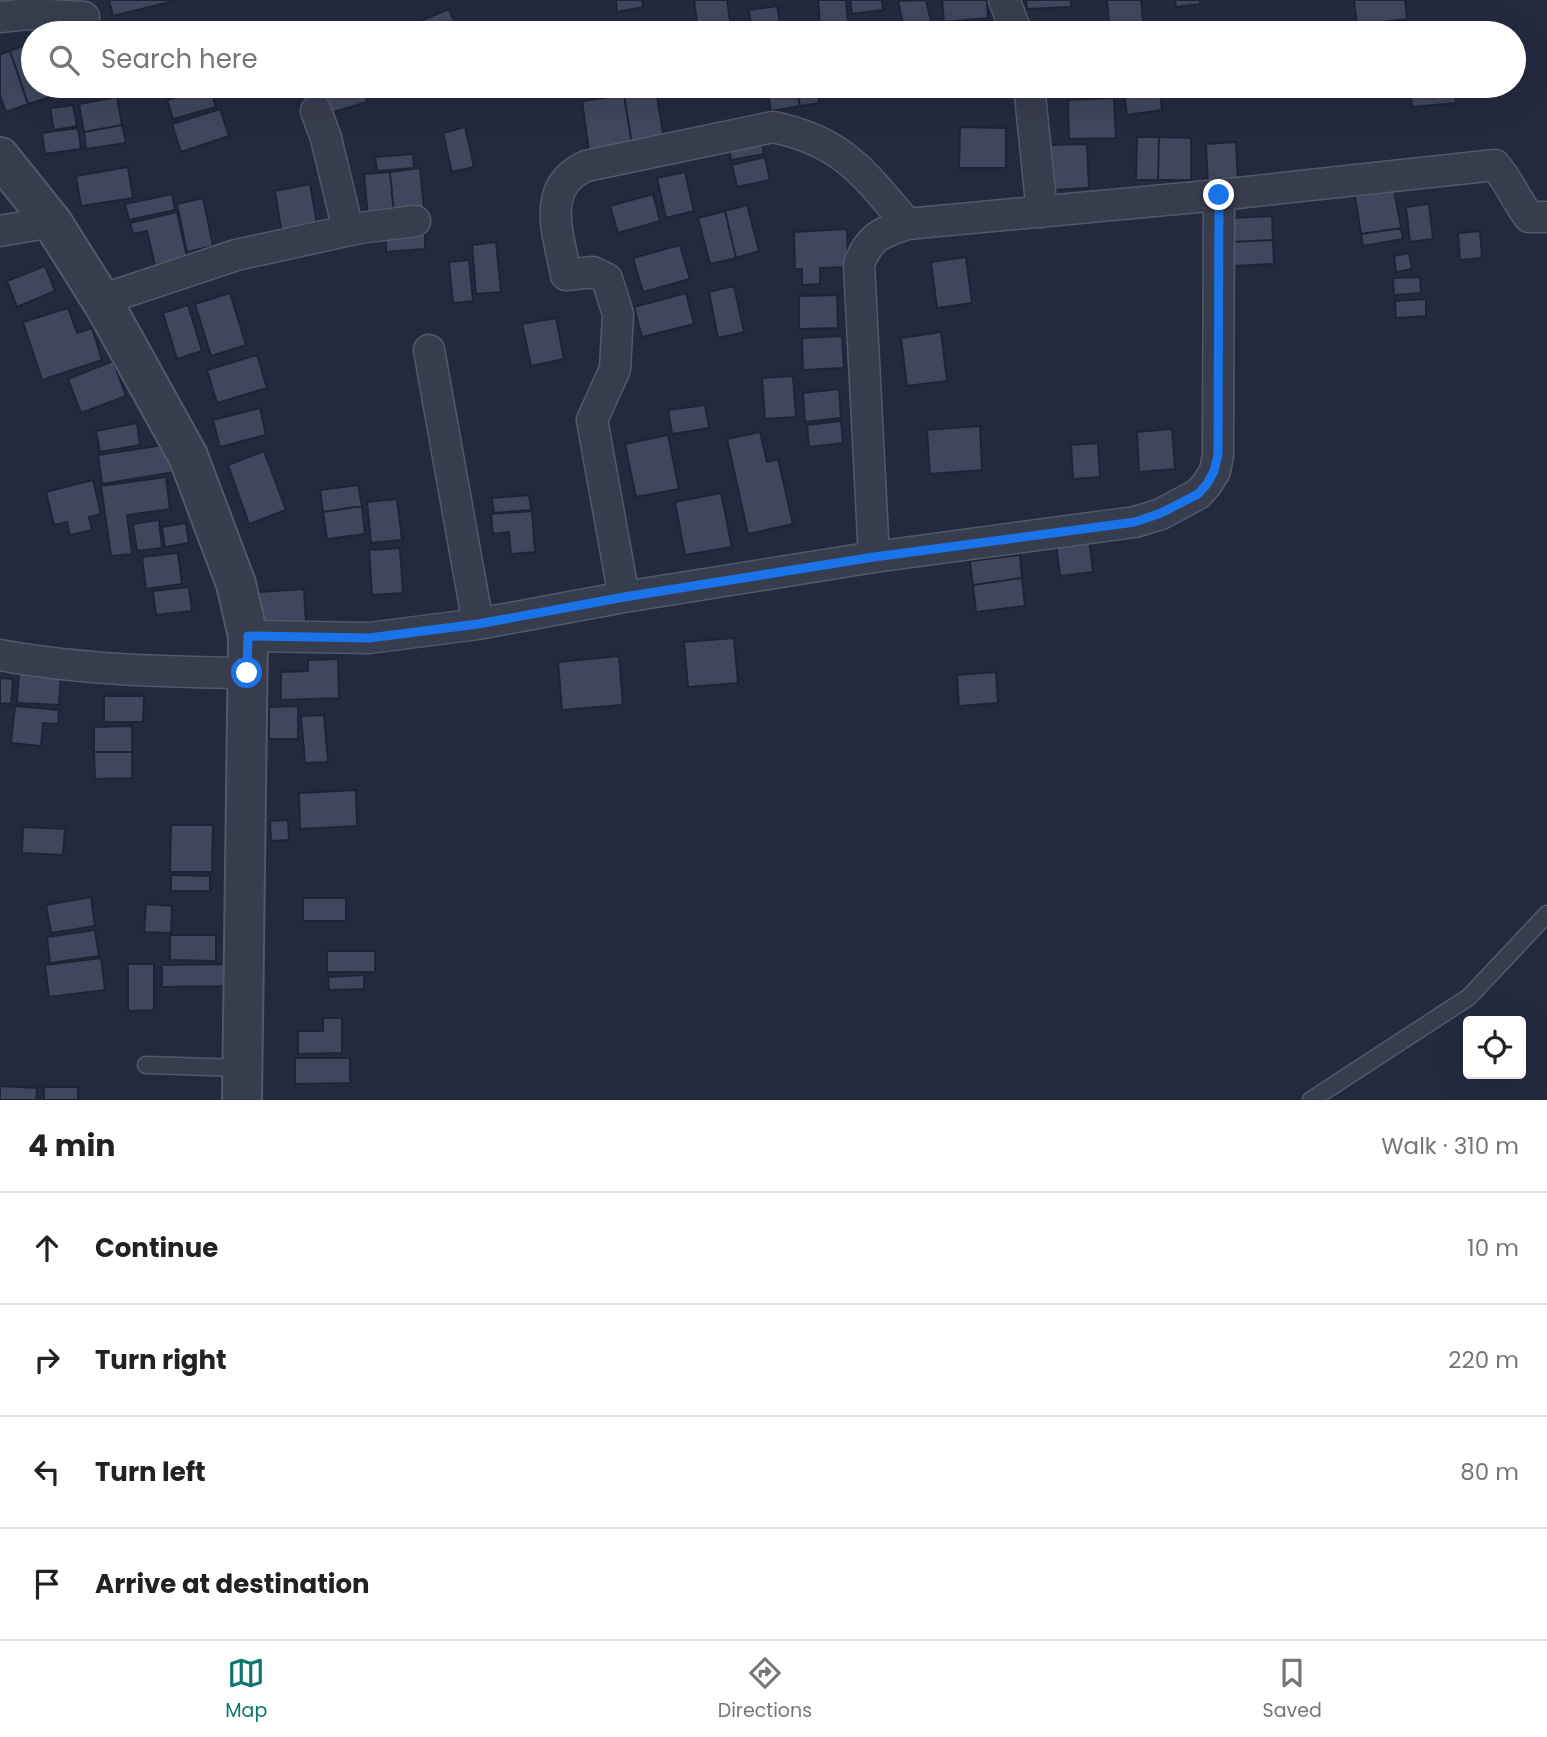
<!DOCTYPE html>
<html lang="en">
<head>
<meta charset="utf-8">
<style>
	:root { --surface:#fff; --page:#f2f2f2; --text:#222; --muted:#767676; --line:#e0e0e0; --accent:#0f766e }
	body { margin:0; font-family:Poppins,sans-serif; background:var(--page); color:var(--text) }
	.controls { position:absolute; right:21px; bottom:21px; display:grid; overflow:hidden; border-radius:7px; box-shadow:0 7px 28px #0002 }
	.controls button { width:63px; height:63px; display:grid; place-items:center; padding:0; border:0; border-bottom:2px solid var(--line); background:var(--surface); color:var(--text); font:35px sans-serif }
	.stop { position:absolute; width:21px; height:21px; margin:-16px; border:5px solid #1a73e8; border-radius:50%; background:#fff }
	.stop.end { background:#1a73e8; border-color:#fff; box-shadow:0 2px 7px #0008 }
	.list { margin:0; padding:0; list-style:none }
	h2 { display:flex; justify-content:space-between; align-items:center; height:91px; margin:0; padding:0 28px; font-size:30px }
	h2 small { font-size:23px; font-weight:400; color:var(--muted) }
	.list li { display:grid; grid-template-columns:46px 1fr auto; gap:21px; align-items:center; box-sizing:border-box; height:112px; padding:0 28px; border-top:2px solid var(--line) }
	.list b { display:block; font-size:26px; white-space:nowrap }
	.list em { font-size:23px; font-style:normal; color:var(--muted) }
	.icon { flex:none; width:38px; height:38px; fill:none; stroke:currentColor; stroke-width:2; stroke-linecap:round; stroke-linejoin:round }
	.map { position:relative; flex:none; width:1547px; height:1100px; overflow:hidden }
	.search { position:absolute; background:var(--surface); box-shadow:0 7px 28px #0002; left:21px; right:21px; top:21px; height:77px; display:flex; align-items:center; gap:18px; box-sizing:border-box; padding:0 24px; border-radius:38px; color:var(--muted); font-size:26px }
	.sheet { height:539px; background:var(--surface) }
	nav { display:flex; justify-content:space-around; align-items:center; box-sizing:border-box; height:98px; border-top:2px solid var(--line); background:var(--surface); font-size:19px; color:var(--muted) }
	nav a { display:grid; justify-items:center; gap:4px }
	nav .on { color:var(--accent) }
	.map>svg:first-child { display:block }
</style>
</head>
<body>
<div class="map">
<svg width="1547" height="1100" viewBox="0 0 1547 1100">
	<rect width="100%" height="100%" fill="#242a3e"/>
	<path fill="#40465e" stroke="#1f2435" stroke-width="2" d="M 109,0 L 178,0 L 113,16 Z
		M 616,0 L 642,0 L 643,7 L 617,12 Z
		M 694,0 L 727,0 L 731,26 L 698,30 Z
		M 818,0 L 846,0 L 848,23 L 820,25 Z
		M 850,0 L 882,0 L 883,10 L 852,14 Z
		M 926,0 L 933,30 L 905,33 L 898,1 Z
		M 942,0 L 987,0 L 988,18 L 944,22 Z
		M 1026,0 L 1071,0 L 1071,7 L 1027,9 Z
		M 1107,0 L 1141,0 L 1144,30 L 1110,33 Z
		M 1175,0 L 1200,0 L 1200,4 L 1176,7 Z
		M 1354,0 L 1405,0 L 1407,19 L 1357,25 Z
		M 777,6 L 781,27 L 792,25 L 793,33 L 752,33 L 749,10 Z
		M 449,9 L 459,33 L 403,33 L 401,29 Z
		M 1449,26 L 1449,33 L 1405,33 L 1405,30 Z
		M 33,42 L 33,86 L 50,86 L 54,96 L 28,104 L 10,51 Z
		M 10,51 L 28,104 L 6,112 L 0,95 L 0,54 Z
		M 73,86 L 117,86 L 118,88 L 78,100 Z
		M 319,86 L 362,86 L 367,102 L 327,114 Z
		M 767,86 L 796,86 L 800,106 L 771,111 Z
		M 796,86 L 817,86 L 819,103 L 800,106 Z
		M 1123,86 L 1159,86 L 1162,110 L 1127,115 Z
		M 1167,86 L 1196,86 L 1197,93 L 1169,98 Z
		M 1236,86 L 1281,86 L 1282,91 L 1237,94 Z
		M 1289,86 L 1318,86 L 1318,89 L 1290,92 Z
		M 1454,86 L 1456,103 L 1412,107 L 1410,89 Z
		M 1456,86 L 1498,86 L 1499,89 L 1456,92 Z
		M 210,87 L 216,107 L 173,119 L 167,100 Z
		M 656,90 L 664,140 L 632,145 L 624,95 Z
		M 624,95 L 632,145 L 589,151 L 582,101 Z
		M 117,97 L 122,125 L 84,132 L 79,104 Z
		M 1114,98 L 1116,138 L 1069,139 L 1068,100 Z
		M 73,105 L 77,126 L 54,130 L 50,108 Z
		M 220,109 L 229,136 L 181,152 L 172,124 Z
		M 122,125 L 126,143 L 86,149 L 84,132 Z
		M 465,127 L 474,167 L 452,172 L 443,133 Z
		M 960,127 L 1006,128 L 1006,168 L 959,168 Z
		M 78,128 L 81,149 L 45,154 L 42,133 Z
		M 1137,137 L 1159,137 L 1158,180 L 1136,180 Z
		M 1159,137 L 1191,138 L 1191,180 L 1158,180 Z
		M 762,141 L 764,154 L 731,160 L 729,147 Z
		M 1236,142 L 1238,185 L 1208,187 L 1206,144 Z
		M 1087,144 L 1089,188 L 1051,190 L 1049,145 Z
		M 413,154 L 414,168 L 377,171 L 375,157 Z
		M 765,157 L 770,180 L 737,187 L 732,165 Z
		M 128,167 L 133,198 L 81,206 L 76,176 Z
		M 420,168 L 424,210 L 394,214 L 390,172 Z
		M 390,172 L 394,214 L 368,217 L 364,174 Z
		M 685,172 L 694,211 L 666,218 L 657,178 Z
		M 310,184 L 318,229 L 282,235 L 275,191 Z
		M 1394,190 L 1401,228 L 1361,234 L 1355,196 Z
		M 172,194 L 175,210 L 129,220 L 125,204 Z
		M 653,194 L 660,221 L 618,233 L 610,206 Z
		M 203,198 L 213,246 L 187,252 L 177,204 Z
		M 1429,204 L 1433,239 L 1410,242 L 1406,207 Z
		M 747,205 L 759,251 L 736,258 L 725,211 Z
		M 725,211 L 736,258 L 710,264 L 698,218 Z
		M 177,212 L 187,257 L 155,265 L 147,231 L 133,234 L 130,223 Z
		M 1272,216 L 1273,240 L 1232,242 L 1231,218 Z
		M 1401,228 L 1403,239 L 1363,246 L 1361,234 Z
		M 847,229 L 848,267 L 820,268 L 820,284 L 802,285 L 802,269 L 795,269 L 794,232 Z
		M 1480,231 L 1482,258 L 1460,260 L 1458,233 Z
		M 425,232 L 425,249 L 386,252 L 386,235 Z
		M 1273,240 L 1274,264 L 1233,266 L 1232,242 Z
		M 496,242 L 501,292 L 476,294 L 472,245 Z
		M 680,245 L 690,279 L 643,292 L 633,258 Z
		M 1409,253 L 1412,269 L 1396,272 L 1394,256 Z
		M 966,257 L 972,303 L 937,308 L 931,262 Z
		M 469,260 L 473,301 L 453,303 L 449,262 Z
		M 45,266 L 55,291 L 17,307 L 7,281 Z
		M 1420,277 L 1421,293 L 1394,295 L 1393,278 Z
		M 734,286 L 744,332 L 718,338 L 709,292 Z
		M 230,293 L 246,345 L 211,356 L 195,304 Z
		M 686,293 L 694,324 L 642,337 L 634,307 Z
		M 837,295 L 838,328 L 799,329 L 799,296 Z
		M 1426,299 L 1426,316 L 1396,318 L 1395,301 Z
		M 188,305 L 202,351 L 177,359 L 163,313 Z
		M 68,308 L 77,333 L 92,328 L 102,360 L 42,380 L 23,322 Z
		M 556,318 L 564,359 L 531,366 L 522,324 Z
		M 941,332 L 947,381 L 907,386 L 901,338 Z
		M 842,336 L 844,368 L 803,370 L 802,338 Z
		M 257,355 L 267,388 L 217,403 L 207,370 Z
		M 113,361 L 126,396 L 81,413 L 68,379 Z
		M 793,376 L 796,417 L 765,419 L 762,378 Z
		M 839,389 L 841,418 L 805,422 L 803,393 Z
		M 705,405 L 709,428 L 672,434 L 668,410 Z
		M 260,408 L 266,435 L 220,447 L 213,420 Z
		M 841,421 L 843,443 L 809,447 L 807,425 Z
		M 137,423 L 140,445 L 100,452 L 96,431 Z
		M 980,426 L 982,470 L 930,474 L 927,430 Z
		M 1172,429 L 1175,469 L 1139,472 L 1137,432 Z
		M 760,432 L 767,462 L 778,459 L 793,524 L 748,534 L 727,439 Z
		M 668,435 L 679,489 L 636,497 L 625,444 Z
		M 1098,443 L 1100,477 L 1073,479 L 1071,445 Z
		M 170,444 L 175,472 L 102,484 L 98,455 Z
		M 264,451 L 286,510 L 249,524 L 228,465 Z
		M 166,477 L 170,509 L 127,515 L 132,554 L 111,556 L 101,486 Z
		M 93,480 L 101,514 L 89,517 L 92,530 L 70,535 L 67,522 L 54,525 L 46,492 Z
		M 358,485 L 362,506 L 323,512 L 320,490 Z
		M 721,493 L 732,547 L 685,555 L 675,502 Z
		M 529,495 L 531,510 L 494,513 L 492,498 Z
		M 397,499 L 402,540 L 371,543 L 367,502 Z
		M 362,506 L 365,534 L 327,539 L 323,512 Z
		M 532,511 L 535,552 L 511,554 L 509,532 L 493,534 L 491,514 Z
		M 159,520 L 162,548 L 137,551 L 133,524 Z
		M 186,523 L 189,543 L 165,547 L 162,527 Z
		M 1089,537 L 1093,572 L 1060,576 L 1056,542 Z
		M 400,548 L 403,593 L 372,595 L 369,550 Z
		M 178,553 L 182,584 L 146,589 L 142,557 Z
		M 1020,555 L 1022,578 L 973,585 L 970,561 Z
		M 1022,578 L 1025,606 L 976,612 L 973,585 Z
		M 189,587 L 192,611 L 156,615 L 153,591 Z
		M 304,589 L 306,623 L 261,626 L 259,592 Z
		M 734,638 L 738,683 L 688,687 L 684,642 Z
		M 619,656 L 623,705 L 562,710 L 558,662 Z
		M 338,659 L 339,698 L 281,700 L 281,672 L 308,671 L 308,660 Z
		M 19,672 L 61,674 L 59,705 L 17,703 Z
		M 996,672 L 998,703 L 959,706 L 957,675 Z
		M 0,678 L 13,679 L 11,704 L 0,703 Z
		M 104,696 L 144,696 L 143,722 L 104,722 Z
		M 15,706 L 59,710 L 58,724 L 43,723 L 41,746 L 11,743 Z
		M 298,706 L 298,739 L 269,739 L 269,707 Z
		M 324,715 L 328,762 L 305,763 L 301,716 Z
		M 132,726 L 132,752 L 94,752 L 94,727 Z
		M 94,752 L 132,752 L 132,778 L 95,779 Z
		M 356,790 L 357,826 L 300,829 L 299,793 Z
		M 288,820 L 289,840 L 271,841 L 270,821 Z
		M 171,825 L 213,825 L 212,872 L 170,872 Z
		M 23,827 L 65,829 L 63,855 L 22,853 Z
		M 171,875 L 210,876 L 210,891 L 171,891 Z
		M 91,897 L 95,926 L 51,933 L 46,905 Z
		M 303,898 L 346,898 L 346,921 L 303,921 Z
		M 146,904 L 172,906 L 171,933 L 144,932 Z
		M 95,930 L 99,956 L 50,963 L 47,937 Z
		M 170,935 L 216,935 L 216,961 L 170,960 Z
		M 327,951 L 375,951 L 375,972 L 327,972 Z
		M 101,958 L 105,990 L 49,997 L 45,965 Z
		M 128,964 L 154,964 L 154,1010 L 128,1011 Z
		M 224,964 L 224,986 L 162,987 L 162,965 Z
		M 364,975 L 364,989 L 329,990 L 328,977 Z
		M 323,1018 L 342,1018 L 342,1053 L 298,1054 L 298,1031 L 323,1031 Z
		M 295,1058 L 350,1058 L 350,1083 L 295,1084 Z
		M 0,1086 L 37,1088 L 36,1100 L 0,1100 Z
		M 44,1087 L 78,1087 L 78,1100 L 44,1100 Z"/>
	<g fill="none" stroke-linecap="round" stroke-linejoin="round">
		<g stroke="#535869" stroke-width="19">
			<path id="service" d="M 146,1065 L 242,1068
				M 1311,1100 L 1469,997 L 1547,914"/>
		</g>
		<g stroke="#535869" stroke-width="33">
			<path id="minor" d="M 1004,0 L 1017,33
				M 0,17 L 28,14 L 84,17
				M 1029,86 L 1042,212
				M 316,111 L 326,138 L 348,230
				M 0,231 L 52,222
				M 101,300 L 236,255 L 360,228 L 415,221
				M 429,350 L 478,624
				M 874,557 L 859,264 C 870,236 881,233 907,224 L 1219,195 L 1495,165 C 1509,181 1516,200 1529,217 L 1547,217
				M 624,597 L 592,420 L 615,369 L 618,314 L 607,279 L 593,272 L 566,275 C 559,236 539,187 586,166 L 773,127 C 842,141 864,173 907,224
				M 248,636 L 369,638 L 478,624 L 624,597 L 874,557 L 1135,522 L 1161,514 L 1198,494 L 1207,484 L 1215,471 L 1218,455 L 1219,195
				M 0,655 C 81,670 165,672 247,673"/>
		</g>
		<g stroke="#535869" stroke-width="42">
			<path id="tertiary" d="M 0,157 L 52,222 L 105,306 L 188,456 L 236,584 L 248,636 L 242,1100"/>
		</g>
		<use href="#service" stroke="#383d4e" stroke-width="16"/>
		<use href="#minor" stroke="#383d4e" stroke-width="30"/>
		<use href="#tertiary" stroke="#383d4e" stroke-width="38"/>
	</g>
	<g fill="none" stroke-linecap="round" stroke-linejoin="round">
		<path stroke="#1a73e8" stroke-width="9" d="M 247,673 L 248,636 L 369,638 L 478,624 L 624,597 L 874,557 L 1135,522 L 1161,513 L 1198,494 L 1207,484 L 1214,471 L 1218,455 L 1219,195"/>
	</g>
</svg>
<div class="controls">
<button><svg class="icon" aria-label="locate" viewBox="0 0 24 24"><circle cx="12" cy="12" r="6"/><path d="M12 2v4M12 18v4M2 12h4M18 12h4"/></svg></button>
</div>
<div class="stop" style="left:247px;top:673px"></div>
<div class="stop end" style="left:1219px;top:195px"></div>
<div class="search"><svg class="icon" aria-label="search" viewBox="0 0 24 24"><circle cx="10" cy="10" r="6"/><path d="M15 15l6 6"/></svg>Search here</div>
</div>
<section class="sheet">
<h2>4 min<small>Walk · 310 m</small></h2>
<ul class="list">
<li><svg class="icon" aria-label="ahead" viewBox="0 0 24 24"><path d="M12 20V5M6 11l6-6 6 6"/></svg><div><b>Continue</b></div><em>10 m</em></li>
<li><svg class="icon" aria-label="right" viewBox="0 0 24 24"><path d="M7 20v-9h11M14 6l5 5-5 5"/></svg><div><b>Turn right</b></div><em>220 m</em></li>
<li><svg class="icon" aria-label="left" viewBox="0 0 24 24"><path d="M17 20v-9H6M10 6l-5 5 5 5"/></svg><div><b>Turn left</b></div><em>80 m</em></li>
<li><svg class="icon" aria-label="arrive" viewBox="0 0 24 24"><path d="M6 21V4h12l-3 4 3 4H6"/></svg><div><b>Arrive at destination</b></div></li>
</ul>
</section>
<nav>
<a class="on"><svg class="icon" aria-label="map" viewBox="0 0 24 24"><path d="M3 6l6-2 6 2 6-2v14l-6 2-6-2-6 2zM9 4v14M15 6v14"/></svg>Map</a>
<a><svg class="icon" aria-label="directions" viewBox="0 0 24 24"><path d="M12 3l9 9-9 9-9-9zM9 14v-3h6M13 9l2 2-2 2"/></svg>Directions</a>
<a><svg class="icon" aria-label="saved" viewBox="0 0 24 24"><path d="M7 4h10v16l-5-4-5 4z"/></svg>Saved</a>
</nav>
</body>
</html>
